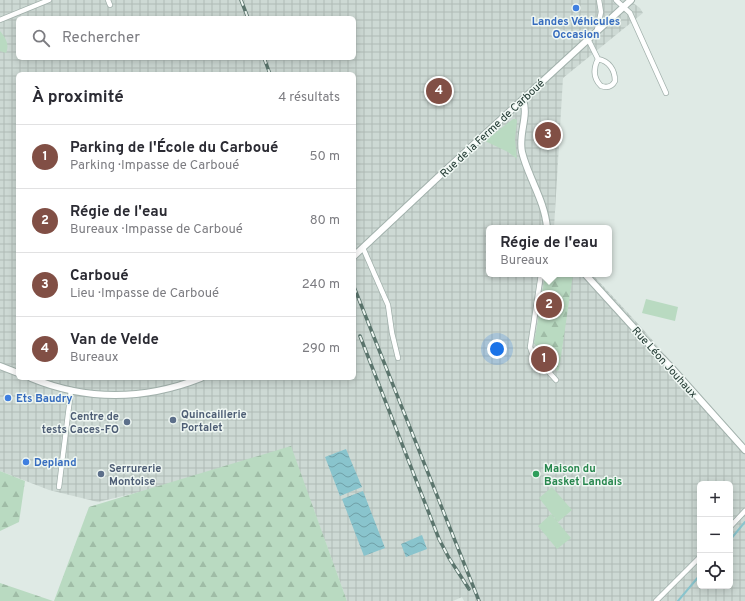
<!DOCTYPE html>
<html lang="fr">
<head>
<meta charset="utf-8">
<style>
	:root { --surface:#fff; --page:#f2f2f3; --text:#2b2b33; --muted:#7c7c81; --line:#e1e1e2; --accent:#814f45 }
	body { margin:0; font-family:Overpass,sans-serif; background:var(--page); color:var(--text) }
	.controls { position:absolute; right:12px; bottom:12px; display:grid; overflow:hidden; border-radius:6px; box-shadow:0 2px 10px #0003 }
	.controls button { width:36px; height:36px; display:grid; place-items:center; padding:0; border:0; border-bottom:1px solid var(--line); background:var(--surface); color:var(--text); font:20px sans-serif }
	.you { position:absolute; left:497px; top:349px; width:14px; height:14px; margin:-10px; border:3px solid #fff; border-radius:50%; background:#1a73e8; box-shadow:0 0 0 6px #1a73e833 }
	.badge { display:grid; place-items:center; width:26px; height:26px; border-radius:50%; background:var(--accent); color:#fff; font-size:13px; font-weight:700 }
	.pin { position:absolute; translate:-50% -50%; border:2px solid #fff; box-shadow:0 1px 4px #0006 }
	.popup { position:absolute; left:486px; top:225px; width:126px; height:52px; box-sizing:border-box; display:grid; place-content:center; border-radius:6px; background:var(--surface); filter:drop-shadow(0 1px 3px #0005); font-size:13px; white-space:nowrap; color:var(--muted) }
	.popup b { font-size:15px; color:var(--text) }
	.popup::after { content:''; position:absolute; left:50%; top:100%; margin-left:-8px; border:8px solid transparent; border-top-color:var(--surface) }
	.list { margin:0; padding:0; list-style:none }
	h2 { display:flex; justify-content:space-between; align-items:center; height:52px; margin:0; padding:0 16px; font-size:17px }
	h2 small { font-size:13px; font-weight:400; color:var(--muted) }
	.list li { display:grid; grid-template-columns:26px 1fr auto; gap:12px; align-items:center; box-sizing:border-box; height:64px; padding:0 16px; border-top:1px solid var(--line) }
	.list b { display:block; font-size:15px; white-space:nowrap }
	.list p { margin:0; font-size:13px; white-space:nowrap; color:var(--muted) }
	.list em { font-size:13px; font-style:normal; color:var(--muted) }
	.icon { flex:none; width:22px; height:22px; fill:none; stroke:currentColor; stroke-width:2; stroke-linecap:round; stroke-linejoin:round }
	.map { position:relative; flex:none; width:745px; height:601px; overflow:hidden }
	.search { position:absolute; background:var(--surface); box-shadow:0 2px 10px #0003; left:16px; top:16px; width:340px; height:44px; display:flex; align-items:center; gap:10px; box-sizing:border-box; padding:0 14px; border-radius:6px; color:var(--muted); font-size:15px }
	.panel { position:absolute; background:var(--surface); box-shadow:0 2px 10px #0003; left:16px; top:72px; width:340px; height:308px; border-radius:6px }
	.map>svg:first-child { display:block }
</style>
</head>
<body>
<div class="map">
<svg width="745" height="601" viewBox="0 0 745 601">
	<defs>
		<pattern id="industrial-grid" width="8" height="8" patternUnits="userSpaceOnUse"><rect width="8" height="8" fill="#cdd9d4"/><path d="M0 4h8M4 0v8" fill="none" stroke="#b0bbb6"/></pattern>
		<pattern id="forest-firs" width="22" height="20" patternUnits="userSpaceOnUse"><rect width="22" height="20" fill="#b9dac1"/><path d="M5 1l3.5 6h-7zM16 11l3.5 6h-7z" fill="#9fbca6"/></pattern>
		<pattern id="water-waves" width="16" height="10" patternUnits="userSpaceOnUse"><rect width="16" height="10" fill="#89c4cd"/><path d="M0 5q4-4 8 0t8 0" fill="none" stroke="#70a0a7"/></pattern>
	</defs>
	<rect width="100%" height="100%" fill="#dfeae5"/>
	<path fill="url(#industrial-grid)" fill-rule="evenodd" d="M 0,0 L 629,0 L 640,8 L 643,13 L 563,78 L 554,228 L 489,228 L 489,274 L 592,274 L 641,327 L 745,447 L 745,601 L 464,601 L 462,597 L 453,601 L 347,601 L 309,497 L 148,490 L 98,502 L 49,490 L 0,471 ZM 18,18 L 354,18 L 354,58 L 18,58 ZM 18,74 L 354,74 L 354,378 L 18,378 ZM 700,484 L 730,484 L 730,586 L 700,586 Z"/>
	<path fill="#b9dac1" d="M 0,31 C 5,37 10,44 6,53 L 0,51 Z
		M 513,119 L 516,119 L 517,121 L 515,139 L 517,159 L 508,152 L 485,141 Z
		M 646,299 L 678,307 L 675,321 L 642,313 Z
		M 552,487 L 572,510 L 558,522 L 539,498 Z
		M 551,514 L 571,538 L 557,549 L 538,526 Z"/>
	<path fill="url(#forest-firs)" d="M 545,274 L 573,274 L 559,370 L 557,371 L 534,343 L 540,308 L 551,310 L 553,302 L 541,300 Z
		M 291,446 L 347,601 L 54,601 L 89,507 Z
		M 0,471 L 25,481 L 19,522 L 0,531 Z
		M 0,583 L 53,601 L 0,601 Z"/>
	<path fill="url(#water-waves)" d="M 346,449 L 362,487 L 340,496 L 325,457 Z
		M 363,491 L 385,548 L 364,556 L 342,499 Z
		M 422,535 L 427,549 L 406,557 L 401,544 Z"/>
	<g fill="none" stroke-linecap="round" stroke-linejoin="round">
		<path stroke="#89c4cd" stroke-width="2" d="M 730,540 L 745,522
			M 678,601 L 700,575"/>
		<g stroke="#a2b1ac" stroke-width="6">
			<path id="minor" d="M 108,0 L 110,5
				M 616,0 L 630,13 L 666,93
				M 0,20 L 49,0
				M 597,30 L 601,12 L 599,0
				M 588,39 L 598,59 C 609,61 615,70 615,81 C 612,87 607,88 601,86 C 593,78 593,69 598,59
				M 363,248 L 388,305 L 392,333 L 398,358
				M 541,274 L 530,347 L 532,353 L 556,380
				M 59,487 L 71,390
				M 730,527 L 745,511
				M 656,601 L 700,557"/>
		</g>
		<g stroke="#a2b1ac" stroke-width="8">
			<path id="tertiary" d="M 523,100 C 529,116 518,134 522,152 C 528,177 545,201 547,228
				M 354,256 L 435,180 L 631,0
				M 585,274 L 655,351 L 669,365 L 745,450
				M 0,366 L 18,373
				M 31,378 C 87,401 145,400 201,378"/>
		</g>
		<use href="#minor" stroke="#fff" stroke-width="4.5"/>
		<use href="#tertiary" stroke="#fff" stroke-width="6"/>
		<g stroke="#5b756d" stroke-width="3.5">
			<path id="rail" d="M 241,0 L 248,18
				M 264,58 L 270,74
				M 354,287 L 479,601
				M 360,336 L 439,539 L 449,558 L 469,589"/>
		</g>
		<use href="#rail" stroke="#eff7f3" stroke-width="2" stroke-dasharray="6" stroke-linecap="butt"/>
	</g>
	<g fill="#3f7fe0" stroke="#eff7f3" stroke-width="1.5">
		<circle cx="576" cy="8" r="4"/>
		<circle cx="8" cy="398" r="4"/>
		<circle cx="26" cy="462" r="4"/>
	</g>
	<g fill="#5c6f8a" stroke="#eff7f3" stroke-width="1.5">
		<circle cx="173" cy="420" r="4"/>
		<circle cx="127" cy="422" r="4"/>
		<circle cx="101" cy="474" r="4"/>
	</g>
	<circle fill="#2e9e5b" stroke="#eff7f3" stroke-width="1.5" cx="536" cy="474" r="4"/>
	<g text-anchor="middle" stroke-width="3" stroke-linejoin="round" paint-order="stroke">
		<g font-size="11" font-weight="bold" fill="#366cbe" stroke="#eff7f3" text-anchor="start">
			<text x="576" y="25" text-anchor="middle">Landes Véhicules<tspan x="576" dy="13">Occasion</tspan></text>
			<text x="16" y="402">Ets Baudry</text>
			<text x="34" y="466">Depland</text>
		</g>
		<g font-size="11" fill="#213932" stroke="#eff7f3">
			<text transform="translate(492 128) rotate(-43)" y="4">Rue de la Ferme de Carboué</text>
			<text transform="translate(665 362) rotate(48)" y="4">Rue Léon Jouhaux</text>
		</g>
		<g font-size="11" font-weight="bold" fill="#4e5e75" stroke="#eff7f3" text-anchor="start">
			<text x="181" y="418">Quincaillerie<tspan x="181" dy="13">Portalet</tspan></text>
			<text x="119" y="420" text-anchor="end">Centre de<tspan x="119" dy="13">tests Caces-FO</tspan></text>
			<text x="109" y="472">Serrurerie<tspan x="109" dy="13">Montoise</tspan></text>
		</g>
		<g font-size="11" font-weight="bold" fill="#27864d" stroke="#eff7f3" text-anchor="start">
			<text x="544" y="472">Maison du<tspan x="544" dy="13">Basket Landais</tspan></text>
		</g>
	</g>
</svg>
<div class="controls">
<button>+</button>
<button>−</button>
<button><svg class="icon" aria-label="locate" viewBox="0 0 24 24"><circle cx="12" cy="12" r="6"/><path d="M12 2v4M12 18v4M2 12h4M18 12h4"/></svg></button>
</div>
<div class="you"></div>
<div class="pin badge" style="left:544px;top:359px">1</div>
<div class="pin badge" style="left:549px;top:305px">2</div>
<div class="popup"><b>Régie de l'eau</b>Bureaux</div>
<div class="pin badge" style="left:548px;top:135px">3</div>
<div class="pin badge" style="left:439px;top:91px">4</div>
<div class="search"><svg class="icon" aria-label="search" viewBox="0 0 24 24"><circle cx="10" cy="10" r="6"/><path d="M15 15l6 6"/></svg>Rechercher</div>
<section class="panel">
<h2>À proximité<small>4 résultats</small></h2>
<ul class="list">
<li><span class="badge">1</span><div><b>Parking de l'École du Carboué</b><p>Parking · Impasse de Carboué</p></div><em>50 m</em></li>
<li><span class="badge">2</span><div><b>Régie de l'eau</b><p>Bureaux · Impasse de Carboué</p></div><em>80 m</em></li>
<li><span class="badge">3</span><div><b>Carboué</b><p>Lieu · Impasse de Carboué</p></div><em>240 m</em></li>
<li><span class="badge">4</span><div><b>Van de Velde</b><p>Bureaux</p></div><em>290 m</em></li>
</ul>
</section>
</div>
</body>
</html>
